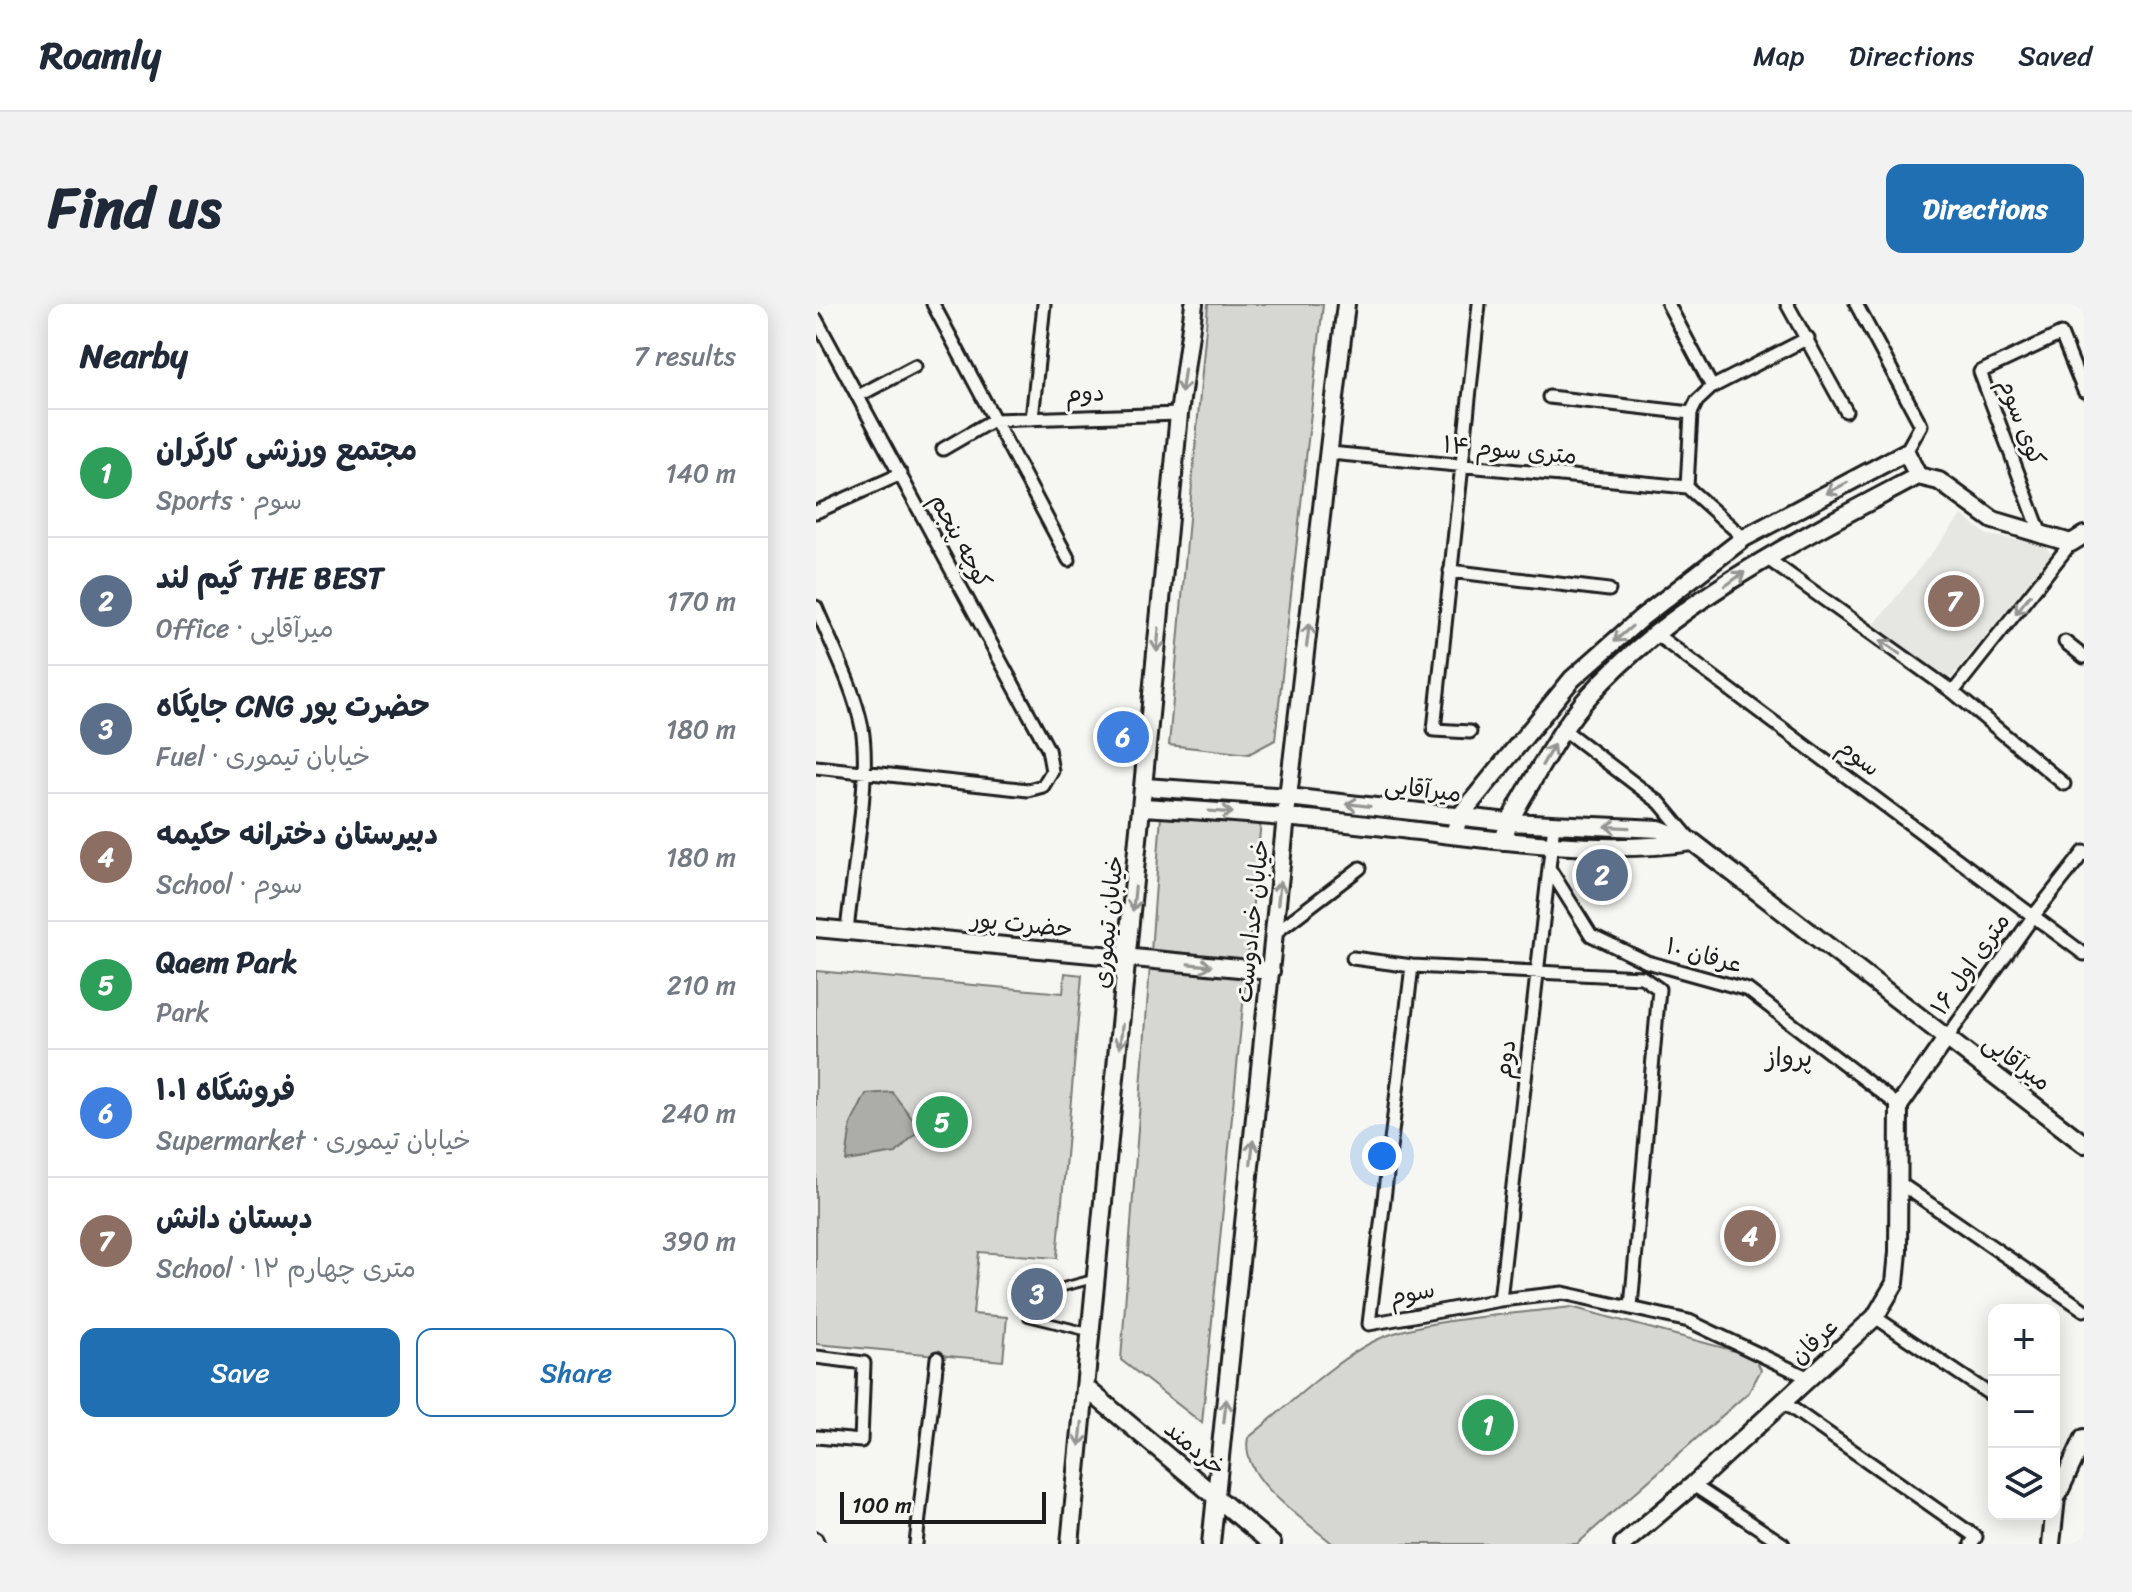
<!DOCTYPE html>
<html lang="en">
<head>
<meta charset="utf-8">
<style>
	:root { --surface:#fff; --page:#f2f2f3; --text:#1f2937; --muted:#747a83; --line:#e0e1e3; --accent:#1f6fb2 }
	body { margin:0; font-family:Sriracha,"Playpen Sans Arabic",sans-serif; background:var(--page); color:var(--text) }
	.controls { position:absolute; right:24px; bottom:24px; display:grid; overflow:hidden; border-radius:16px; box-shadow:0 4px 20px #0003 }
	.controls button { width:72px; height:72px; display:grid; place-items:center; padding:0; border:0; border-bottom:2px solid var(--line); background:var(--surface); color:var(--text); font:40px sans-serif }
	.scale { position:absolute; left:24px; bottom:20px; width:206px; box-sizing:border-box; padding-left:8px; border:4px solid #1c1c1c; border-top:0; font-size:22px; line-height:28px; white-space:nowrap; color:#1c1c1c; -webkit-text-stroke:6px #f6f6f2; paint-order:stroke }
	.you { position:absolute; left:566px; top:852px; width:28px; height:28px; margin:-20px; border:6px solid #fff; border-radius:50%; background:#1a73e8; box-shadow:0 0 0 12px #1a73e833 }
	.badge { display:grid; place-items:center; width:52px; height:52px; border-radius:50%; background:var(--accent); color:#fff; font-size:26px; font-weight:700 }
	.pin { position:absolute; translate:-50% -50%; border:4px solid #fff; box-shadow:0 2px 8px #0006 }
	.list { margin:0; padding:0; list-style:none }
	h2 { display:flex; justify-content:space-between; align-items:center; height:104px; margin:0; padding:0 32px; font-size:34px }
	h2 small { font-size:26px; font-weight:400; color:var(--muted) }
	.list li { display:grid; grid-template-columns:52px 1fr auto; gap:24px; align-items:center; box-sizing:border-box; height:128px; padding:0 32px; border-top:2px solid var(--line) }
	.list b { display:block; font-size:30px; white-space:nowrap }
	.list p { margin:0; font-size:26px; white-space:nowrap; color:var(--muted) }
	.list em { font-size:26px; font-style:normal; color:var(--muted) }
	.actions { display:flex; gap:16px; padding:24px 32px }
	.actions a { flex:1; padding:18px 0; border:2px solid var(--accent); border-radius:16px; text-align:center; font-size:28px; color:var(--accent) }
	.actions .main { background:var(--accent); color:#fff }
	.icon { flex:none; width:44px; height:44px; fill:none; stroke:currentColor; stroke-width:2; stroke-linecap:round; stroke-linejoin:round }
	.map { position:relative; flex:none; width:1268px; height:1240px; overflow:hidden; border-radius:16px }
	header { display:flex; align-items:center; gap:48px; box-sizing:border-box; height:112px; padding:0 40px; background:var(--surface); border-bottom:2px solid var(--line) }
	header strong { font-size:38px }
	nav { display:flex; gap:44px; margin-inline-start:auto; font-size:28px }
	.intro { display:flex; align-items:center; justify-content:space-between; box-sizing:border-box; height:192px; padding:0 48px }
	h1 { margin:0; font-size:56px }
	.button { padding:20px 36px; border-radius:16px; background:var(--accent); color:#fff; font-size:28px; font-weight:700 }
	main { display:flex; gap:48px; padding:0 48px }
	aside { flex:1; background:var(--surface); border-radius:16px; box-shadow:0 4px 20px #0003 }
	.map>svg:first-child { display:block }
</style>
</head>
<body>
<header>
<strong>Roamly</strong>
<nav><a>Map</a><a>Directions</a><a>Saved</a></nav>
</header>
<div class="intro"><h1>Find us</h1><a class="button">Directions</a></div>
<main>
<aside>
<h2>Nearby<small>7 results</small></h2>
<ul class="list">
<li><span class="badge" style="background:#2e9e5b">1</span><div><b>مجتمع ورزشی کارگران</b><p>Sports · سوم</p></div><em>140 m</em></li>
<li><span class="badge" style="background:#5c6f8a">2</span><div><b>گیم لند THE BEST</b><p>Office · میرآقایی</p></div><em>170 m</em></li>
<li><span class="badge" style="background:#5c6f8a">3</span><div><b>جایگاه CNG حضرت پور</b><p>Fuel · خیابان تیموری</p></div><em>180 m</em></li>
<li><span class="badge" style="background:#8d6e63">4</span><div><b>دبیرستان دخترانه حکیمه</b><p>School · سوم</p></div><em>180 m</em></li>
<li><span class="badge" style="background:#2e9e5b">5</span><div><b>Qaem Park</b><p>Park</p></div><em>210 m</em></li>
<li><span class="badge" style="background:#3f7fe0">6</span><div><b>فروشگاه ۱۰۱</b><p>Supermarket · خیابان تیموری</p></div><em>240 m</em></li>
<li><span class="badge" style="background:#8d6e63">7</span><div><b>دبستان دانش</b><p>School · ۱۲ متری چهارم</p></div><em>390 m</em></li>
</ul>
<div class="actions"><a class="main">Save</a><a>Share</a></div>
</aside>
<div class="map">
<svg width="1268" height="1240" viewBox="0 0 1268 1240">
	<rect width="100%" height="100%" fill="#f6f6f2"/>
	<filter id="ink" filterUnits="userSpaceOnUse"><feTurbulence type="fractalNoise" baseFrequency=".0125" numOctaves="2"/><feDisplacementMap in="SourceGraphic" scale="16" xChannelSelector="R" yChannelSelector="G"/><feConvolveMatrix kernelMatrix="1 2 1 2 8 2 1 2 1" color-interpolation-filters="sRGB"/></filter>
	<g filter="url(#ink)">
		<path fill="#e6e6e2" d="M 1146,211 L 1171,231 L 1228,240 L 1235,250 L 1132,378 L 1059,320 Z"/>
		<path fill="#d6d6d2" stroke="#797977" stroke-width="2" d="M 392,0 L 507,0 L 459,436 L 433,450 L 353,441 Z
			M 345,512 L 445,517 L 386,1119 L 305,1056 Z
			M 0,667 L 247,689 L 249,669 L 266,671 L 241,954 L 163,948 L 157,1010 L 191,1013 L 187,1057 L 0,1040 Z
			M 755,1003 L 938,1052 L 945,1066 L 933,1088 L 761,1240 L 517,1240 C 489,1216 423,1175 432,1134 C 470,1104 522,1052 565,1034 C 610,1014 704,1010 755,1003 Z"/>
		<path fill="#acaca9" stroke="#727271" stroke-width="2" d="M 76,788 L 104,825 L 80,849 L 30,857 L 35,820 L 50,790 Z"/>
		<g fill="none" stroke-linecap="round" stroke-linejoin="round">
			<g stroke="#1c1c1c" stroke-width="12">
				<path id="lane" d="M 272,1028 L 212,1013 L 221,990 L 277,975"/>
			</g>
			<g stroke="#1c1c1c" stroke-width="17">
				<path id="street" d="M 117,0 L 253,256
					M 852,0 L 896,83 L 881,97 L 875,109
					M 971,0 L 1030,107
					M 1040,0 L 1105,121 L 1090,148
					M 896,83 L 992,34
					M 44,91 L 99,62
					M 733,93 L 875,109 L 871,183 L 928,234
					M 216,115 L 228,0
					M 127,145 L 177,116 L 363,110
					M 514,149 L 871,183
					M 0,208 L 85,170
					M 1226,233 L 1164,68 L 1245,30 L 1268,87
					M 949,253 L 1137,388 L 1248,480
					M 634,267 L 793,286
					M 0,303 C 16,342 38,383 46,424 C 55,476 36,572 31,627
					M 841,331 L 1268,650
					M 1249,338 L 1268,353
					M 1137,388 L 1255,239
					M 747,425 L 844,499 L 874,535
					M 654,428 L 618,426 L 663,0
					M 0,463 L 212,486 L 227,482 L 236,467 L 232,445 L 0,15
					M 733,564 L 775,631 L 831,658 L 932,686 L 1083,802
					M 459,629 L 544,564
					M 537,654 L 596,662 L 826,673 L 843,685 L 815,1003
					M 596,662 L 553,1020 L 684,996 L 747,989 L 873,1017 L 993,1074
					M 1130,735 L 1219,610 L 1268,548
					M 1082,878 L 1268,1006
					M 684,996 L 738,520
					M 1059,1013 L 1178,1093
					M 0,1053 L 48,1059 L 45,1137 L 1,1133
					M 967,1098 L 1160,1233 L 1155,1240
					M 877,1181 L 967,1240
					M 0,1235 L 2,1240
					M 100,1240 L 121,1054"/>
			</g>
			<g stroke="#1c1c1c" stroke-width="22">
				<path id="secondary" d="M 329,483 L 472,493 L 692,518 L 843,525 L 877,538 L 1268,840
					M 327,503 C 411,508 494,514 577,524 C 668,535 785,552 876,538
					M 638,531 L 643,513 L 756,375 L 825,314 L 928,234 L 1090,148 L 1102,172 L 1123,177 L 1177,216 L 1255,239 L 1268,231
					M 687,537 C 694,511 709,490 722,467 C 738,440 753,414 774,391 C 858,297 992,230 1102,172
					M 0,624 L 455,667
					M 270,1084 L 456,1240
					M 254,1240 L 363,110 L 378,0
					M 395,1240 L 472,493 L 530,0
					M 807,1240 L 877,1181 L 1059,1013 L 1079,979 L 1082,948 L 1083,802 L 1130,735
					M 1235,1240 L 1240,1194 L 1268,1134"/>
			</g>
			<use href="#lane" stroke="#f6f6f2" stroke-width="6"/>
			<use href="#street" stroke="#f6f6f2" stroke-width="11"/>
			<use href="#secondary" stroke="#f6f6f2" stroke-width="16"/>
		</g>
		<defs><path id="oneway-shaft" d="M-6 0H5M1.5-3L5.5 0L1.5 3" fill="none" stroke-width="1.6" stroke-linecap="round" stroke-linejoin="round" transform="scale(2)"/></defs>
		<g stroke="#949492">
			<use href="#oneway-shaft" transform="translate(367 77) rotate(98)"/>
			<use href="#oneway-shaft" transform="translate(1021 184) rotate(152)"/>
			<use href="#oneway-shaft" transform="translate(919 275) rotate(-36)"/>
			<use href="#oneway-shaft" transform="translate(1207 300) rotate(128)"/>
			<use href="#oneway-shaft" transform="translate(807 330) rotate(139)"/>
			<use href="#oneway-shaft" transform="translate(492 331) rotate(-83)"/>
			<use href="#oneway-shaft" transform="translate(342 336) rotate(95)"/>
			<use href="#oneway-shaft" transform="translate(1074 343) rotate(-144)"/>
			<use href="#oneway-shaft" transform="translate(732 451) rotate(-60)"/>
			<use href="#oneway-shaft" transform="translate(542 501) rotate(-173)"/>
			<use href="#oneway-shaft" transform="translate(405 508) rotate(4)"/>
			<use href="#oneway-shaft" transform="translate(801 523) rotate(-177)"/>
			<use href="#oneway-shaft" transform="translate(463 589) rotate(-84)"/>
			<use href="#oneway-shaft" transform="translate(318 595) rotate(96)"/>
			<use href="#oneway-shaft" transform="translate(384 661) rotate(5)"/>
			<use href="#oneway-shaft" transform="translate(305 732) rotate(96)"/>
			<use href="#oneway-shaft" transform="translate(436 848) rotate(-84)"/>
			<use href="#oneway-shaft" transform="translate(409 1107) rotate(-84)"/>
			<use href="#oneway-shaft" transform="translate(265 1130) rotate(96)"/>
		</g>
	</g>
	<g text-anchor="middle" stroke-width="6" stroke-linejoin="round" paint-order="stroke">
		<g font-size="24" fill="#1c1c1c" stroke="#f6f6f2">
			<text transform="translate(269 89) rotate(-2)" y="8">دوم</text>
			<text transform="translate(1206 118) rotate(69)" y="8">کوی سوم</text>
			<text transform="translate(694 146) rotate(5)" y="8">۱۴ متری سوم</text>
			<text transform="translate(145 237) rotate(62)" y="8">کوچه پنجم</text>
			<text transform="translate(1043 453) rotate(37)" y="8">سوم</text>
			<text transform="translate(607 485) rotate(7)" y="8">میرآقایی</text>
			<text transform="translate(436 617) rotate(-84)" y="8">خیابان خدادوست</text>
			<text transform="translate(292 618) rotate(-84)" y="8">خیابان تیموری</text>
			<text transform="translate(206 620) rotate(6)" y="8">حضرت پور</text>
			<text transform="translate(888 651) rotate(15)" y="8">عرفان ۱۰</text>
			<text transform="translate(1154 660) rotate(-55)" y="8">۱۶ متری اول</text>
			<text transform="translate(689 755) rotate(-83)" y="8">دوم</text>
			<text transform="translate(1201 758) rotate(37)" y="8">میرآقایی</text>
			<text transform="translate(596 989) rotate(-11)" y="8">سوم</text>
			<text transform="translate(998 1037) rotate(-43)" y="8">عرفان</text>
			<text transform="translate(379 1144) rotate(40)" y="8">خردمند</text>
		</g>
		<g font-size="26" fill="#1c1c1c" stroke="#f6f6f2">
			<text x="973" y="762">پرواز</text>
		</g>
	</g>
</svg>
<div class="controls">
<button>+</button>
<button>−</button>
<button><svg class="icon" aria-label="layers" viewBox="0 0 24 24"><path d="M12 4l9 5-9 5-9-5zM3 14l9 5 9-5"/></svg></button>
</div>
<div class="scale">100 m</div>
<div class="you"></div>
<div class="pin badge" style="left:672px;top:1121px;background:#2e9e5b">1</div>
<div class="pin badge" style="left:786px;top:571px;background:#5c6f8a">2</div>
<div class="pin badge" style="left:221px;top:990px;background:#5c6f8a">3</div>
<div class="pin badge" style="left:934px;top:932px;background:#8d6e63">4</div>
<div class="pin badge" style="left:126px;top:818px;background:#2e9e5b">5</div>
<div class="pin badge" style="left:307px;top:433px;background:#3f7fe0">6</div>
<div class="pin badge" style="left:1138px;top:297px;background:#8d6e63">7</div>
</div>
</main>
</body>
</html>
